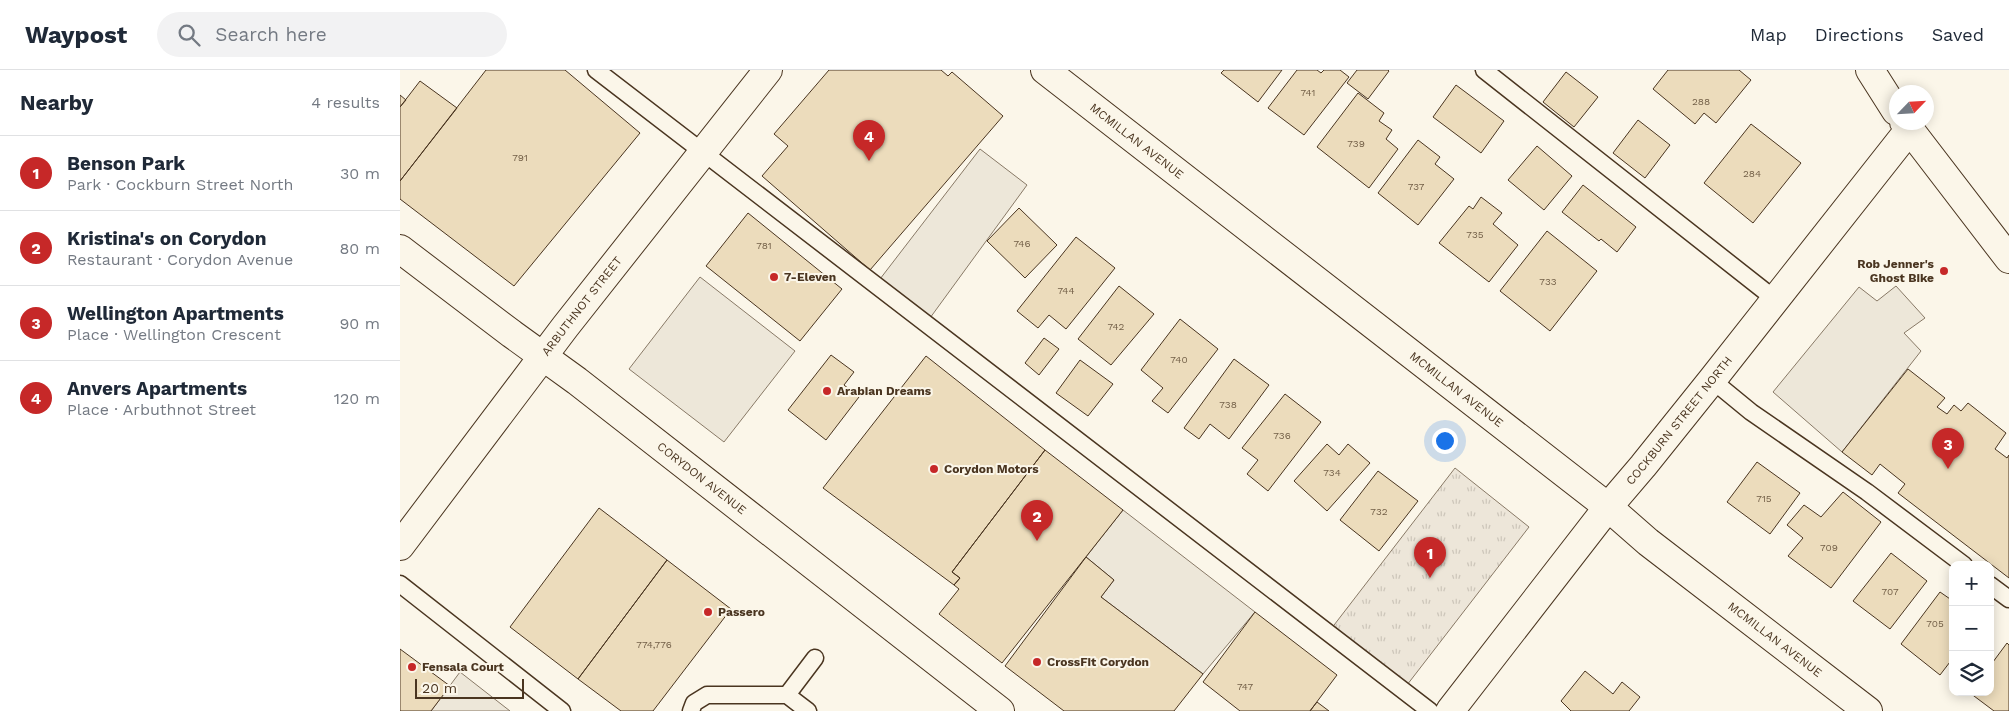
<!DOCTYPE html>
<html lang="en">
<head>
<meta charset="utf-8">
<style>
	:root { --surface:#fff; --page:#f2f2f3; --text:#1f2937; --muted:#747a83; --line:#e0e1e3; --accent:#c62828 }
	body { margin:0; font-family:"Work Sans",sans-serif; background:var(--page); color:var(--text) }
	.controls { position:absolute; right:15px; bottom:15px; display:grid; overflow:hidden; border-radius:10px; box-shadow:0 2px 12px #0003 }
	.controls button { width:45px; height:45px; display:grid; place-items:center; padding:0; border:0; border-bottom:1px solid var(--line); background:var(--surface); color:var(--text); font:25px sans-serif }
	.compass { position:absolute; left:1489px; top:15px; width:45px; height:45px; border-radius:50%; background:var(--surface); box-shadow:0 2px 12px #0003; rotate:65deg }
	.scale { position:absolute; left:15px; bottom:12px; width:109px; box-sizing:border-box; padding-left:5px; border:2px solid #4a3520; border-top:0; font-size:14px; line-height:18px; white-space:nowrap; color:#4a3520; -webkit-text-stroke:4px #fbf6e9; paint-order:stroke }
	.you { position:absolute; left:1044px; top:370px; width:18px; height:18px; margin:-12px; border:4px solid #fff; border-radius:50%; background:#1a73e8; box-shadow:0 0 0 8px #1a73e833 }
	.badge { display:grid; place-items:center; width:32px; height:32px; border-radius:50%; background:var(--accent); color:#fff; font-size:16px; font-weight:700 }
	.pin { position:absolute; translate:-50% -41px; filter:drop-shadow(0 1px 2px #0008) }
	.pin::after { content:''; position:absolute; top:26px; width:18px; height:15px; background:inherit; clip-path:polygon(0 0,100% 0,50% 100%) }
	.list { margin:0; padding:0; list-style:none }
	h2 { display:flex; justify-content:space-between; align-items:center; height:65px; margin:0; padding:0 20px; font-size:21px }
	h2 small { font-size:16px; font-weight:400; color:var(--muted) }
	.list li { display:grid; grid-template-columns:32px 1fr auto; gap:15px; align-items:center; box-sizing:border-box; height:75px; padding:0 20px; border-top:1px solid var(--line) }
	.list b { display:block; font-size:19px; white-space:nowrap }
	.list p { margin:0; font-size:16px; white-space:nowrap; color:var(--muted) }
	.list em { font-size:16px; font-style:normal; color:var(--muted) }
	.icon { flex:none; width:28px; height:28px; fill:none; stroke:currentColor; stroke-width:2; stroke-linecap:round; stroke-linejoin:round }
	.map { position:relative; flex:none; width:1609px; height:641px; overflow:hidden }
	header { display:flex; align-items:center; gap:30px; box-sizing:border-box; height:70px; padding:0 25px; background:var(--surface); border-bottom:1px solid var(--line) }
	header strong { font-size:24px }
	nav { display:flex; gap:28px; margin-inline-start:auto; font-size:18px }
	.search { width:350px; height:45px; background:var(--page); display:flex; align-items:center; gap:12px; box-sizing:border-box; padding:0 18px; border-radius:28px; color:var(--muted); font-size:19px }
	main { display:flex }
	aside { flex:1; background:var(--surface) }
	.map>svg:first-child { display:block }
</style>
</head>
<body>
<header>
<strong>Waypost</strong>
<div class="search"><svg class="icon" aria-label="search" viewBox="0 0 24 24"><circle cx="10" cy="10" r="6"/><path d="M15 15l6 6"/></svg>Search here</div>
<nav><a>Map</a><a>Directions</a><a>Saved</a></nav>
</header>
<main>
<aside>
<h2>Nearby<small>4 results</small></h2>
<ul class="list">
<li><span class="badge">1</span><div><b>Benson Park</b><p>Park · Cockburn Street North</p></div><em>30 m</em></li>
<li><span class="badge">2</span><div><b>Kristina's on Corydon</b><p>Restaurant · Corydon Avenue</p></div><em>80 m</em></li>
<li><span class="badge">3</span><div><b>Wellington Apartments</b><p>Place · Wellington Crescent</p></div><em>90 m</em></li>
<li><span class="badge">4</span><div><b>Anvers Apartments</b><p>Place · Arbuthnot Street</p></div><em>120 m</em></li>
</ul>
</aside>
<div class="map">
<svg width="1609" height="641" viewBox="0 0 1609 641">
	<defs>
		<pattern id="grass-tufts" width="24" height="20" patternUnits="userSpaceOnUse" patternTransform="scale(1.25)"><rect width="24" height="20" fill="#ede6d9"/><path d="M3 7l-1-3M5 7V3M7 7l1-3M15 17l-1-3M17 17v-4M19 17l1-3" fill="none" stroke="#cdc6ba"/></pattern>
	</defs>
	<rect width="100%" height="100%" fill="#fbf6e9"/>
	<path fill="url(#grass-tufts)" stroke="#887966" d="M 1055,398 L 1129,457 L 1007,615 L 931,559 Z"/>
	<path fill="#ede7d9" stroke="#887966" d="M 580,79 L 627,115 L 530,248 L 480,209 Z
		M 300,207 L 395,281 L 324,372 L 229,299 Z
		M 1496,216 L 1525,248 L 1504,263 L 1521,281 L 1442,382 L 1373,322 L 1459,217 L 1477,231 Z
		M 723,440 L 855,542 L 803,604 L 701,527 L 714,510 L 686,487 Z
		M 60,602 L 110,641 L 31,641 Z"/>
	<path fill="#ecdcbc" stroke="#4a3520" d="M 86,0 L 165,0 L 240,63 L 114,216 L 0,129 L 0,111 Z
		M 429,0 L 541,0 L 548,6 L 552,2 L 603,46 L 470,200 L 362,106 L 388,76 L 374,64 Z
		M 824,0 L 882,0 L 858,32 L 821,3 Z
		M 897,0 L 917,0 L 921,3 L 924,0 L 940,0 L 949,7 L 904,65 L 868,38 Z
		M 957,0 L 988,0 L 989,1 L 968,29 L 947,13 Z
		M 1268,0 L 1339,0 L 1351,10 L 1316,53 L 1304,43 L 1295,54 L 1253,19 Z
		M 1166,2 L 1198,27 L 1174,57 L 1143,32 Z
		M 20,11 L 57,38 L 0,111 L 0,37 Z
		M 1056,15 L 1104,51 L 1081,83 L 1033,47 Z
		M 958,23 L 984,43 L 979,51 L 992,60 L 986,69 L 998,79 L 969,118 L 917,77 Z
		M 0,25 L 6,30 L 0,37 Z
		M 1238,50 L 1270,75 L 1245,108 L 1213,83 Z
		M 1351,54 L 1401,93 L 1353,153 L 1304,113 Z
		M 1018,70 L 1040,87 L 1035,94 L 1054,109 L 1018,155 L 978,123 Z
		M 1137,76 L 1172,106 L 1144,140 L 1108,110 Z
		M 1183,115 L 1236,157 L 1217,182 L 1201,169 L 1199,171 L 1162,142 Z
		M 1081,127 L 1102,143 L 1093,154 L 1118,175 L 1089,212 L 1039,173 L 1069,136 L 1073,139 Z
		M 619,138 L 657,175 L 625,208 L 587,171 Z
		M 348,143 L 442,219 L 400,271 L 306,196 Z
		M 1147,161 L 1197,201 L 1150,261 L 1100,221 Z
		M 676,167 L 715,198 L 666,259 L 649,245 L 638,258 L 617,241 Z
		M 719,216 L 754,244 L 711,295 L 678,269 Z
		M 780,249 L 818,279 L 768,343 L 752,331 L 763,318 L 741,300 Z
		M 644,268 L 659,279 L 639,305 L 625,293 Z
		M 431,285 L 454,302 L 444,315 L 459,327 L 426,370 L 388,340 Z
		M 526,286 L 645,380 L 552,502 L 560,508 L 554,515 L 423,418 Z
		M 834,289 L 869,315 L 829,369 L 810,354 L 799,369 L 784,358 Z
		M 680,290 L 713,314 L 688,346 L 656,323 Z
		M 1508,299 L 1545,328 L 1537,337 L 1547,344 L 1554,335 L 1561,341 L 1568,333 L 1606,363 L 1595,379 L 1607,388 L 1609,385 L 1609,508 L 1498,423 L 1505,414 L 1480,394 L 1472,405 L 1442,382 Z
		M 885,324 L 921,352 L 868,421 L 847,404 L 858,390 L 842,378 Z
		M 927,374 L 939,385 L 948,374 L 970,393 L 927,441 L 894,411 Z
		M 645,380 L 723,440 L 602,593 L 539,544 L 559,519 L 554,515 L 560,508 L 552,502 Z
		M 1357,392 L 1400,423 L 1370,464 L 1327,432 Z
		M 978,401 L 1018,431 L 979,481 L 940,450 Z
		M 1443,422 L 1481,452 L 1431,518 L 1388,486 L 1403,468 L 1387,455 L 1404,435 L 1421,447 Z
		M 199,438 L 267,490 L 178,609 L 110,557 Z
		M 1491,483 L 1527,511 L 1490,559 L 1453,531 Z
		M 686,487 L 714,510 L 701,527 L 803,604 L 774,641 L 664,641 L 605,596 Z
		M 267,490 L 331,539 L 253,641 L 221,641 L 178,609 Z
		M 1540,522 L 1553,531 L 1553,588 L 1540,605 L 1501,574 Z
		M 855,542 L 937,605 L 910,641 L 840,641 L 803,612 Z
		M 1607,573 L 1609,575 L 1609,641 L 1594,641 L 1570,623 L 1590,622 L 1590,596 Z
		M 0,579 L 50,616 L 31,641 L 0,641 Z
		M 1185,601 L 1213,624 L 1222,612 L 1240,627 L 1229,641 L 1171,641 L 1161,631 Z
		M 917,632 L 929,641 L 910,641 Z"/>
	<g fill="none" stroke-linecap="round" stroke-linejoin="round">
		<g stroke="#4a3520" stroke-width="19">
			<path id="lane" d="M 196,0 L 1030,641
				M 1084,0 L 1376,230
				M 1312,310 L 1351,342 L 1467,422 L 1564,495
				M 0,514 L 162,641
				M 1590,515 L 1609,529
				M 291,641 L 294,633 L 307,625 L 387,625
				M 408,641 L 387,625 L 415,588"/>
		</g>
		<g stroke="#4a3520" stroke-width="30">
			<g id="street">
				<path id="s1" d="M 645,0 L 1208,437 L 1248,472 L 1468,641"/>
				<path id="s2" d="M 0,476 L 165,257 L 368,0"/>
				<path id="s3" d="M 1050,641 L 1208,437 L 1243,396 L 1312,310 L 1509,60"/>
			</g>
		</g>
		<g stroke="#4a3520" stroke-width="30">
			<g id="secondary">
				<path d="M 1470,0 L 1496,41"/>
				<path d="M 1504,52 L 1609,189"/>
				<path id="s4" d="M 0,179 L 112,264 L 177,311 L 600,641"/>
			</g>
		</g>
		<use href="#lane" stroke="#fbf6e9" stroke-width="16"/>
		<use href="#street" stroke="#fbf6e9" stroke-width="28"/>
		<use href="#secondary" stroke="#fbf6e9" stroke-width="28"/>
	</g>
	<g fill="#c62828" stroke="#fbf6e9" stroke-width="2">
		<circle cx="1544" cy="201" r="5"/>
		<circle cx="374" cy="207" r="5"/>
		<circle cx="427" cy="321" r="5"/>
		<circle cx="534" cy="399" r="5"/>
		<circle cx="308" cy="542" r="5"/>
		<circle cx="637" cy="592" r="5"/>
		<circle cx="12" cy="597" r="5"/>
	</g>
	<g text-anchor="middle" stroke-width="4" stroke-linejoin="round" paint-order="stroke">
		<g font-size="10" fill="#725f47">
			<text x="908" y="26">741</text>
			<text x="1301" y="35">288</text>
			<text x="956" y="77">739</text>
			<text x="120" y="91">791</text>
			<text x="1352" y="107">284</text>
			<text x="1016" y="120">737</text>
			<text x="1075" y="168">735</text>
			<text x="622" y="177">746</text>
			<text x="364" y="179">781</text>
			<text x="1148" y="215">733</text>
			<text x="666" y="224">744</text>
			<text x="716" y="260">742</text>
			<text x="779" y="293">740</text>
			<text x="828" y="338">738</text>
			<text x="882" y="369">736</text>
			<text x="932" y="406">734</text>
			<text x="1364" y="432">715</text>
			<text x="979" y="445">732</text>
			<text x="1429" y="481">709</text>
			<text x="1490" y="525">707</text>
			<text x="1535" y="557">705</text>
			<text x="254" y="578">774,776</text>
			<text x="845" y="620">747</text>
		</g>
		<g font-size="12" fill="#4a3520" stroke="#fbf6e9">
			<text dy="4" stroke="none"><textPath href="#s1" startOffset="116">MCMILLAN AVENUE</textPath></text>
			<text dy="4" stroke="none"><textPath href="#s2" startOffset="301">ARBUTHNOT STREET</textPath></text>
			<text dy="4" stroke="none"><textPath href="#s1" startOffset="521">MCMILLAN AVENUE</textPath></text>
			<text dy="4" stroke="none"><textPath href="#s3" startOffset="370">COCKBURN STREET NORTH</textPath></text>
			<text dy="4" stroke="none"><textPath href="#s4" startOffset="379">CORYDON AVENUE</textPath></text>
			<text dy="4" stroke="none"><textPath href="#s1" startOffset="926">MCMILLAN AVENUE</textPath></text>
		</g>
		<g font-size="12" font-weight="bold" fill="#4a3520" stroke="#fbf6e9" text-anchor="start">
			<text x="1534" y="198" text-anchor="end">Rob Jenner's<tspan x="1534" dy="14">Ghost Bike</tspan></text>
			<text x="384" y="211">7-Eleven</text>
			<text x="437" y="325">Arabian Dreams</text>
			<text x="544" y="403">Corydon Motors</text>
			<text x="318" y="546">Passero</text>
			<text x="647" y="596">CrossFit Corydon</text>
			<text x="22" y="601">Fensala Court</text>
		</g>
	</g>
</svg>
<div class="controls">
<button>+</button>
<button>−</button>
<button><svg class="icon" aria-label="layers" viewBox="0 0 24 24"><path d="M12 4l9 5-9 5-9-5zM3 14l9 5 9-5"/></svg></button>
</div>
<svg class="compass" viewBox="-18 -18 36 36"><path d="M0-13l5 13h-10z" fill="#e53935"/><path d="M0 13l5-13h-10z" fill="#747a83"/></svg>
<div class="scale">20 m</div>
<div class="you"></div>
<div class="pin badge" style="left:1030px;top:508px">1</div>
<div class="pin badge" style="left:637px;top:471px">2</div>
<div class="pin badge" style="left:1548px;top:399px">3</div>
<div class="pin badge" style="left:469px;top:91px">4</div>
</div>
</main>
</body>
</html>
